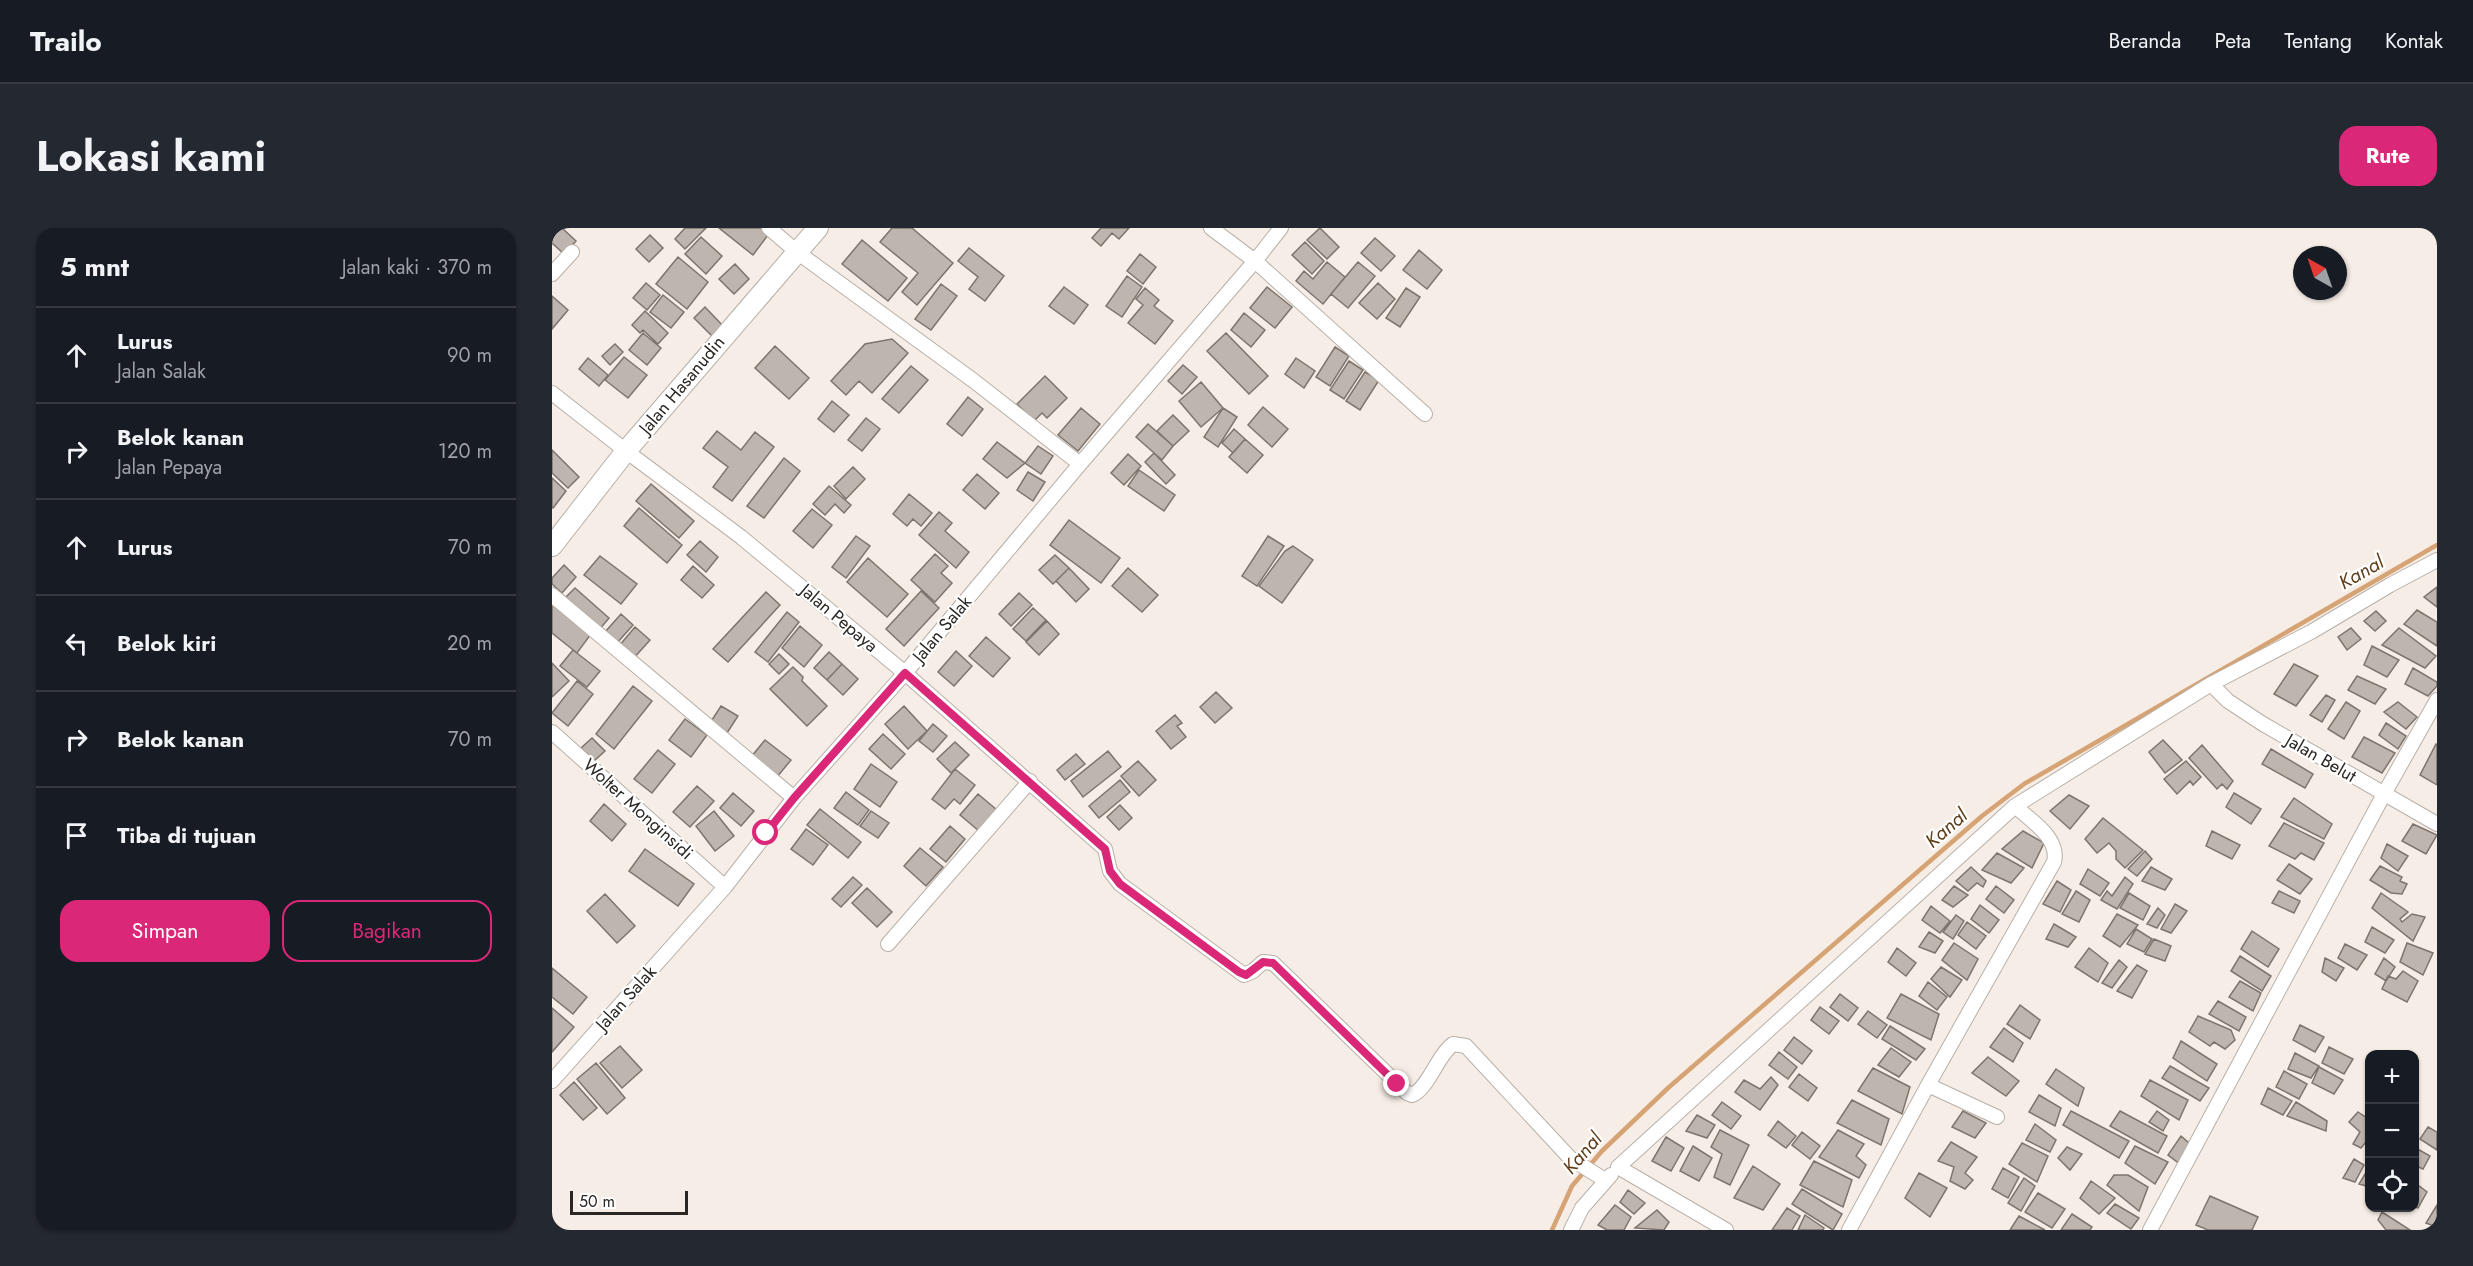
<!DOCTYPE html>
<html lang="id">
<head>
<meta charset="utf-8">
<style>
	:root { --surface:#171b24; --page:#242831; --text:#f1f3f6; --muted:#9ea1a6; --line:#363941; --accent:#db2777 }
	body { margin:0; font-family:Jost,sans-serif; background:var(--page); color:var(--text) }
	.controls { position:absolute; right:18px; bottom:18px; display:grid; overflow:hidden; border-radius:12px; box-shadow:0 2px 4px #0004 }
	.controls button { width:54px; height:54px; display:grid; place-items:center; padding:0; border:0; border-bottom:2px solid var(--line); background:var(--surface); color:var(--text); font:30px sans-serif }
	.compass { position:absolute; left:1741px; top:18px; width:54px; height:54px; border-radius:50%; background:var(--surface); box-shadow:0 2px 4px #0004; rotate:320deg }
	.scale { position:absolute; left:18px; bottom:15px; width:118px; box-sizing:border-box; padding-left:6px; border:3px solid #2a2724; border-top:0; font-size:16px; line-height:21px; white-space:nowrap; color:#2a2724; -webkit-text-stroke:4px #fff; paint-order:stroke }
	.stop { position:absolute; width:18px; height:18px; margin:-14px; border:4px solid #db2777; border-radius:50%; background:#fff }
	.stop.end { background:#db2777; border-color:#fff; box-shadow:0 2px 6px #0008 }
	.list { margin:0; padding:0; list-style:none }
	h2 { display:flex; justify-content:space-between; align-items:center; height:78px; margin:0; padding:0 24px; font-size:26px }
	h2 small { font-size:20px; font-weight:400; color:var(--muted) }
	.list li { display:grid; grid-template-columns:39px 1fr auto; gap:18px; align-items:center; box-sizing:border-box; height:96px; padding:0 24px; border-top:2px solid var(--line) }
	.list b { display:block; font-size:22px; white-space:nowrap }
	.list p { margin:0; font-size:20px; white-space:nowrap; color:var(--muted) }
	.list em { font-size:20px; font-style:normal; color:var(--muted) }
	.actions { display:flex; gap:12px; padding:18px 24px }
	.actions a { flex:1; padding:14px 0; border:2px solid var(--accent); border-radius:18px; text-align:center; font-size:21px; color:var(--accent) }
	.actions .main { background:var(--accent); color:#fff }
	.icon { flex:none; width:33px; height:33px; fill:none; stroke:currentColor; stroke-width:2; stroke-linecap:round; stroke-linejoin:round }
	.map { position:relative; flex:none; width:1885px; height:1002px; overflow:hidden; border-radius:18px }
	header { display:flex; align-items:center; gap:36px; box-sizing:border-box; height:84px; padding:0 30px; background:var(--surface); border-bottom:2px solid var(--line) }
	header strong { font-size:28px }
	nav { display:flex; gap:33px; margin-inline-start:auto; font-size:21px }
	.intro { display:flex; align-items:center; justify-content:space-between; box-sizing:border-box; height:144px; padding:0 36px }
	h1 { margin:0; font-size:42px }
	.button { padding:15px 27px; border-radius:18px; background:var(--accent); color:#fff; font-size:21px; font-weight:700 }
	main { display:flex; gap:36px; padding:0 36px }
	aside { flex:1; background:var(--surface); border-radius:18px; box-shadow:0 2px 4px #0004 }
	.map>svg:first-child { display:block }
</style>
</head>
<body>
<header>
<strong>Trailo</strong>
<nav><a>Beranda</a><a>Peta</a><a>Tentang</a><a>Kontak</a></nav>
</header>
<div class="intro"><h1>Lokasi kami</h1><a class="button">Rute</a></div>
<main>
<aside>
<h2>5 mnt<small>Jalan kaki · 370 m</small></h2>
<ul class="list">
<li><svg class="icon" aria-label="ahead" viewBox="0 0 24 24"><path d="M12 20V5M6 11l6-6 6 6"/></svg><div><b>Lurus</b><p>Jalan Salak</p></div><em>90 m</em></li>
<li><svg class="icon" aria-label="right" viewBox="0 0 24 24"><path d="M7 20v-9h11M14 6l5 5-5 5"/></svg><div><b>Belok kanan</b><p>Jalan Pepaya</p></div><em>120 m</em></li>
<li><svg class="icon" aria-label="ahead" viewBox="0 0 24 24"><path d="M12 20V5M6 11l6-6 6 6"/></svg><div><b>Lurus</b></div><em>70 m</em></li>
<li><svg class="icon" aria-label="left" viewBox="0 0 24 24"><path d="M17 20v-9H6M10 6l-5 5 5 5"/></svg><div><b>Belok kiri</b></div><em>20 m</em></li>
<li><svg class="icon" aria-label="right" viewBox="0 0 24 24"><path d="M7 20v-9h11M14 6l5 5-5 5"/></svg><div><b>Belok kanan</b></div><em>70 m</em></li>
<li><svg class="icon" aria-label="arrive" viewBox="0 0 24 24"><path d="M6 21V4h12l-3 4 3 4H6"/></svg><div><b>Tiba di tujuan</b></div></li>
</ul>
<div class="actions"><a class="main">Simpan</a><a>Bagikan</a></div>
</aside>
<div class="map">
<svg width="1885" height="1002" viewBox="0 0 1885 1002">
	<rect width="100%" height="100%" fill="#f6ede6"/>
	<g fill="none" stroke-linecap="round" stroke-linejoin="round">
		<path stroke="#d5a374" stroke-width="4.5" d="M 1000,1002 L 1020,958 L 1050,923 L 1116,860 L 1430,588 L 1472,556 L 1885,317"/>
	</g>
	<path fill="#beb6ae" stroke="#7c746d" stroke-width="1.5" d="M 4,0 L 10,0 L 24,13 L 12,26 L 0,15 L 0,4 Z
		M 133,0 L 154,0 L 133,21 L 123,11 Z
		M 167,0 L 215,0 L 219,3 L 201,27 Z
		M 340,0 L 360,0 L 401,35 L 365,77 L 350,64 L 366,45 L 328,14 Z
		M 549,0 L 577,0 L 567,11 L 560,5 L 549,18 L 540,10 Z
		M 768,0 L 787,19 L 775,31 L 755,12 Z
		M 98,7 L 111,20 L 97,34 L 84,21 Z
		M 149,9 L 170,28 L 154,46 L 133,26 Z
		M 823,10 L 843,28 L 829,43 L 809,25 Z
		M 310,12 L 355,50 L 336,73 L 290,36 Z
		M 753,14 L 772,33 L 760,46 L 740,27 Z
		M 417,20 L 452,48 L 433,73 L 417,61 L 426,49 L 406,33 Z
		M 867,22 L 890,42 L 875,61 L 851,42 Z
		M 588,26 L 604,39 L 591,56 L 575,43 Z
		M 126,29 L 156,54 L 135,81 L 104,56 Z
		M 775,34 L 793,49 L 771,76 L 744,53 L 752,43 L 761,51 Z
		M 806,34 L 823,48 L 796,80 L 779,66 Z
		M 183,36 L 197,51 L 182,66 L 167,51 Z
		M 575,48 L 590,59 L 570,89 L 554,78 Z
		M 94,55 L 108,67 L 95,82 L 81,70 Z
		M 826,55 L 843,71 L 825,91 L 807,75 Z
		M 389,56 L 405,68 L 379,102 L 363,91 Z
		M 512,59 L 536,77 L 522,96 L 497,78 Z
		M 715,59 L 740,79 L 723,100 L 698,80 Z
		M 593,60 L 607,72 L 602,78 L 621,93 L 603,116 L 576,95 L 591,77 L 584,71 Z
		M 854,60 L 868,69 L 848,99 L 834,90 Z
		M 111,67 L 132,84 L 119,100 L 98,84 Z
		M 0,68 L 16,82 L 0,101 Z
		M 153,79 L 171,98 L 160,108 L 142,90 Z
		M 93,83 L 116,105 L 106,116 L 91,102 L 88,105 L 80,97 Z
		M 692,85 L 713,102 L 699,119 L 679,102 Z
		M 91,105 L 109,120 L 95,137 L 77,122 Z
		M 674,105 L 716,148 L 697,166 L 655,123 Z
		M 340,111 L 356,125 L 320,165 L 307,153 L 294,167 L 279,153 L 313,116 Z
		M 63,116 L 71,124 L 58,137 L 50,128 Z
		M 223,118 L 257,150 L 237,171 L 203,140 Z
		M 783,119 L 797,128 L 778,158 L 764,149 Z
		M 72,129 L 95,147 L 76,170 L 53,152 Z
		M 36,130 L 56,147 L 47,158 L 27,141 Z
		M 744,130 L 763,143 L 752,160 L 733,146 Z
		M 797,133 L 811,142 L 792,171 L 778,162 Z
		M 631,137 L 645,149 L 630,166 L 616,153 Z
		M 359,138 L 376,152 L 347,185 L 330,171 Z
		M 813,144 L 827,152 L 808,182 L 794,173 Z
		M 493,148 L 515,170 L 495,190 L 490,185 L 482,193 L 465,176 Z
		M 649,154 L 671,180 L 649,199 L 627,173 Z
		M 416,169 L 431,181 L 410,208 L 395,196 Z
		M 280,173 L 297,187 L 282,204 L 266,191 Z
		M 711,179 L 736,201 L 720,219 L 696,197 Z
		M 529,180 L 548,196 L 526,223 L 506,207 Z
		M 671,180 L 685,189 L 666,219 L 652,209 Z
		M 621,187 L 637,203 L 621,218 L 605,203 Z
		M 314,190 L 328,201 L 310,223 L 296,212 Z
		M 596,196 L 621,218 L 610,232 L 584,209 Z
		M 682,201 L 693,211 L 681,225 L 670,215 Z
		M 165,203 L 189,222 L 203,204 L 222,219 L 180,273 L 161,259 L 176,239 L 151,220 Z
		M 693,211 L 711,227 L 695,245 L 677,229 Z
		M 445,214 L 473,235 L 455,250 L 431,231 Z
		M 486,218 L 501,228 L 489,246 L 473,235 Z
		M 0,222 L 27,249 L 16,260 L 0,245 Z
		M 602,225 L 623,247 L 614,256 L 593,234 Z
		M 576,226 L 589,238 L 572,257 L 559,245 Z
		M 232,230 L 248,243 L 212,290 L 195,278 Z
		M 301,239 L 313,251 L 294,271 L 282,258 Z
		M 587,242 L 623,267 L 612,283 L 576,258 Z
		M 476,244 L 493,254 L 481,273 L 465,262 Z
		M 425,246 L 447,265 L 433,281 L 411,262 Z
		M 0,250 L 14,263 L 1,280 L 0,279 Z
		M 99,256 L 142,293 L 127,310 L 84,273 Z
		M 277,258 L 299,277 L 292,285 L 283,276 L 273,287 L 261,276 Z
		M 357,266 L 380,285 L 369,298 L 361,291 L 355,298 L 341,286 Z
		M 87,280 L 130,317 L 115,335 L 72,298 Z
		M 260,281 L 280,297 L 261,320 L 241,303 Z
		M 387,284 L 400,295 L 393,303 L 417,324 L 404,340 L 367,307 Z
		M 517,292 L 568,330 L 549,355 L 498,317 Z
		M 304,308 L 318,318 L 294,350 L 280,339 Z
		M 716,308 L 732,318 L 705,358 L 690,348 Z
		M 148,313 L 166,329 L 154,344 L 135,327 Z
		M 741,318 L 761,332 L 730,375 L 707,358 L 733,323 Z
		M 383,326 L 396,338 L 389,345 L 400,355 L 383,374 L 359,352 Z
		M 503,327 L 517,340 L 501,356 L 487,342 Z
		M 48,328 L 85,356 L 69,376 L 32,347 Z
		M 316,330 L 356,366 L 335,389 L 295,354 Z
		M 12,337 L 24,349 L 10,365 L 0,356 L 0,350 Z
		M 141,338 L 162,357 L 150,370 L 129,352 Z
		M 517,340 L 537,361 L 524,374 L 504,353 Z
		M 576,340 L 606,367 L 590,384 L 560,358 Z
		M 1885,359 L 1885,379 L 1872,369 Z
		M 23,360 L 57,390 L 47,402 L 12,371 Z
		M 369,363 L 387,380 L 352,418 L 334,401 Z
		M 214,364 L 228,377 L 176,434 L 161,421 Z
		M 467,365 L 480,377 L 459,398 L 447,386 Z
		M 0,375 L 39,406 L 25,425 L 0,405 Z
		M 481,380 L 494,392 L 474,413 L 461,401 Z
		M 1865,382 L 1885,394 L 1885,418 L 1852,396 Z
		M 1824,383 L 1834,393 L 1823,403 L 1812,393 Z
		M 235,384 L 247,394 L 216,434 L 203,424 Z
		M 69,386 L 81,397 L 65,415 L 53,404 Z
		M 495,393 L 507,406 L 487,427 L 474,414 Z
		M 248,398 L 270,417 L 252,439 L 230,420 Z
		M 83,399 L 98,412 L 81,431 L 67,418 Z
		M 1799,400 L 1809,411 L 1795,422 L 1786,409 Z
		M 1847,400 L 1884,428 L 1873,440 L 1830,417 Z
		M 434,409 L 458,430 L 441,449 L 417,428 Z
		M 1820,418 L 1847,432 L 1835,449 L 1812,437 Z
		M 21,422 L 48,443 L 35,459 L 8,438 Z
		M 404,423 L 420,438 L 402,458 L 386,444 Z
		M 277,424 L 290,436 L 275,452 L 262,440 Z
		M 227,426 L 237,436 L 227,446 L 217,436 Z
		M 0,435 L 17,453 L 0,469 Z
		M 290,436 L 306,451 L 291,467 L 275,452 Z
		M 1742,436 L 1766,448 L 1744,478 L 1722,466 Z
		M 241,439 L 251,449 L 250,453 L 275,478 L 255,498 L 218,461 Z
		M 1861,440 L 1885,454 L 1885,458 L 1876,468 L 1853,456 Z
		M 1805,448 L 1834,461 L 1823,476 L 1796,462 Z
		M 25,453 L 41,466 L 16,498 L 0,485 Z
		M 81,458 L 100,473 L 62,521 L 44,506 Z
		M 664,464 L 680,480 L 663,495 L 648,479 Z
		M 1774,467 L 1783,472 L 1770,494 L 1758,487 Z
		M 1794,474 L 1808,483 L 1792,511 L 1776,501 Z
		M 1846,474 L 1865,489 L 1854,501 L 1832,484 Z
		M 169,478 L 186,488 L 175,505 L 158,495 Z
		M 352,478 L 375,503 L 356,521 L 333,496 Z
		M 623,487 L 630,495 L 625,498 L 634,509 L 619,521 L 604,503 Z
		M 133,491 L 155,507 L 139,529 L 117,512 Z
		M 1834,495 L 1854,508 L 1846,521 L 1827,507 Z
		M 381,496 L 395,508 L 381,524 L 367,513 Z
		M 331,506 L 353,526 L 339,541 L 317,521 Z
		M 1812,509 L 1843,525 L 1830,545 L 1800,529 Z
		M 40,510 L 53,523 L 42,533 L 29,520 Z
		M 213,512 L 239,532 L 225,549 L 199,529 Z
		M 1611,512 L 1630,532 L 1613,545 L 1597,524 Z
		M 403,514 L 417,527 L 399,545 L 385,531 Z
		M 1884,516 L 1885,517 L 1885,557 L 1868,547 Z
		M 1650,517 L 1681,553 L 1675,561 L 1670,556 L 1665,561 L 1637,530 Z
		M 1719,521 L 1761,546 L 1753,560 L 1710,536 Z
		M 106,522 L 123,536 L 100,565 L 82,551 Z
		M 556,523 L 569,539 L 531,569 L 519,553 Z
		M 524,526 L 533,536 L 513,552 L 505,542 Z
		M 586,533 L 604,552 L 587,568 L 569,548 Z
		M 1634,533 L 1649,549 L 1641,557 L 1638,553 L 1625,566 L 1612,551 Z
		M 319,536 L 345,554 L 328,579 L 302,561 Z
		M 403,541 L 423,557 L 408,576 L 402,571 L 393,581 L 380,571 Z
		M 568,552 L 578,564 L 547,590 L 537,578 Z
		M 145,558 L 162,573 L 138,599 L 121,584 Z
		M 294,564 L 317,582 L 306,597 L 282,580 Z
		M 181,565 L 202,583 L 189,598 L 168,580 Z
		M 1682,565 L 1709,581 L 1699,596 L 1674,579 Z
		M 426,566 L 445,582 L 427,603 L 408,587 Z
		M 1517,567 L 1537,578 L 1518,601 L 1498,583 Z
		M 1742,570 L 1780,596 L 1772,611 L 1729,589 Z
		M 52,576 L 74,596 L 60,613 L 38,593 Z
		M 568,577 L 580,590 L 567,602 L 555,589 Z
		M 268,581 L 309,614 L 296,630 L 255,597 Z
		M 162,583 L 182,608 L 163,623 L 144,598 Z
		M 319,583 L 337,595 L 326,610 L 308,598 Z
		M 1551,590 L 1591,622 L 1573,640 L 1564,631 L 1564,623 L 1557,615 L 1545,625 L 1533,611 Z
		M 1732,595 L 1772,615 L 1762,632 L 1749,625 L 1743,631 L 1717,618 Z
		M 1861,596 L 1885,607 L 1874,626 L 1850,613 Z
		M 398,598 L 413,611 L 394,634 L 378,621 Z
		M 254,601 L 276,617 L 261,637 L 239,621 Z
		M 1471,603 L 1492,615 L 1480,640 L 1450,621 Z
		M 1660,603 L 1688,617 L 1680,631 L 1654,618 Z
		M 1835,616 L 1856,628 L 1846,643 L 1829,630 Z
		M 368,620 L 391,639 L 374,658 L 352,638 Z
		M 93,621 L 142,656 L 126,678 L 77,643 Z
		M 1593,623 L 1600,631 L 1585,648 L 1576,641 Z
		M 1445,625 L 1472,640 L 1459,655 L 1430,642 Z
		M 1737,636 L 1760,651 L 1748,666 L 1725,652 Z
		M 1828,638 L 1850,649 L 1848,653 L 1855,656 L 1850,666 L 1839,665 L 1818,652 Z
		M 1419,639 L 1434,653 L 1431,659 L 1425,655 L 1416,663 L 1404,653 Z
		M 1599,639 L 1620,651 L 1613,662 L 1590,653 Z
		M 1536,641 L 1557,655 L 1548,668 L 1528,656 Z
		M 301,649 L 310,657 L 289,679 L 280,671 Z
		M 1573,649 L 1581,656 L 1565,681 L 1549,672 L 1555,663 L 1560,668 Z
		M 1505,653 L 1519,662 L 1508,684 L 1491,676 Z
		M 1402,658 L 1416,667 L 1401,679 L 1390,672 Z
		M 1444,658 L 1462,672 L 1452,685 L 1434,671 Z
		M 315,660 L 340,684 L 325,699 L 300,675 Z
		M 1524,663 L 1538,672 L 1527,694 L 1510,686 Z
		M 1727,663 L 1748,673 L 1742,685 L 1720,675 Z
		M 1577,665 L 1598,678 L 1591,692 L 1568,680 Z
		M 1829,665 L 1856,684 L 1848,691 L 1850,694 L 1860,686 L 1873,689 L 1861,713 L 1820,680 Z
		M 53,666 L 83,698 L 65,715 L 35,683 Z
		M 1623,676 L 1635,683 L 1619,705 L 1609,701 Z
		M 1428,677 L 1447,692 L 1437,705 L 1419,691 Z
		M 1379,678 L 1398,693 L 1388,705 L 1370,692 Z
		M 1606,680 L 1613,687 L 1605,700 L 1595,696 Z
		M 1565,686 L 1586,697 L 1568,719 L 1551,708 Z
		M 1404,687 L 1412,693 L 1401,711 L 1391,704 Z
		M 1415,694 L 1434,708 L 1424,721 L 1406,707 Z
		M 1502,696 L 1524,709 L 1516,719 L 1494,711 Z
		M 1820,699 L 1842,712 L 1833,725 L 1813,714 Z
		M 1584,701 L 1600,711 L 1592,724 L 1575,716 Z
		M 1700,703 L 1727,721 L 1716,739 L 1689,721 Z
		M 1377,704 L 1391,713 L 1383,725 L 1367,719 Z
		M 1602,711 L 1619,718 L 1613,733 L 1593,726 Z
		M 1402,715 L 1426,731 L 1415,752 L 1390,732 Z
		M 1855,715 L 1881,725 L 1871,747 L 1848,734 Z
		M 1793,716 L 1815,727 L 1805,742 L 1786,730 Z
		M 1345,720 L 1364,735 L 1354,748 L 1336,734 Z
		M 1537,720 L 1556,735 L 1546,754 L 1523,739 Z
		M 1688,728 L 1719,748 L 1710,763 L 1679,743 Z
		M 1773,730 L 1792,740 L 1784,753 L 1770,744 Z
		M 1832,730 L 1843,739 L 1834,753 L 1823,746 Z
		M 1567,732 L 1575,739 L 1560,760 L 1550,755 Z
		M 1585,737 L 1595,743 L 1580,770 L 1565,763 Z
		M 1389,739 L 1410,752 L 1398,769 L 1379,751 Z
		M 0,740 L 35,769 L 21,786 L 0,769 Z
		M 1851,743 L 1866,753 L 1855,774 L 1830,761 L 1836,748 L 1844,751 Z
		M 1688,753 L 1709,765 L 1701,783 L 1677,769 Z
		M 1376,754 L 1395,769 L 1385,782 L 1367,768 Z
		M 1288,766 L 1306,780 L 1296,793 L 1278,779 Z
		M 1349,766 L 1387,786 L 1379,812 L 1335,790 Z
		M 1666,773 L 1694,789 L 1687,803 L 1657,786 Z
		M 1468,777 L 1488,792 L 1478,811 L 1455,796 Z
		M 1268,779 L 1287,793 L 1277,806 L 1259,792 Z
		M 0,780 L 22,799 L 0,824 Z
		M 1316,783 L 1335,797 L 1325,810 L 1306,796 Z
		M 1646,788 L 1679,802 L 1683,812 L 1673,821 L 1662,814 L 1658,818 L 1637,804 Z
		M 1748,797 L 1772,809 L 1763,824 L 1741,812 Z
		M 1338,798 L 1373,821 L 1364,832 L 1330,811 Z
		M 1452,800 L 1471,815 L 1461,834 L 1438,819 Z
		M 1242,809 L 1260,823 L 1250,836 L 1232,822 Z
		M 1629,813 L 1665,836 L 1655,853 L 1621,830 Z
		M 68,818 L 90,842 L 70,860 L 48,835 Z
		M 1777,819 L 1801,831 L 1792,846 L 1770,835 Z
		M 1339,820 L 1359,834 L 1347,849 L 1326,837 Z
		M 1227,824 L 1245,839 L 1236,851 L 1217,837 Z
		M 1743,825 L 1767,838 L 1759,850 L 1736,841 Z
		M 1436,829 L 1467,853 L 1454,868 L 1420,845 Z
		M 44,835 L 73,870 L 55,886 L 25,851 Z
		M 1618,838 L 1657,860 L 1648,873 L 1610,850 Z
		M 1767,839 L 1791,852 L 1782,866 L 1760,855 Z
		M 1321,840 L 1358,859 L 1350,886 L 1306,863 Z
		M 1504,841 L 1532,860 L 1526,878 L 1494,856 Z
		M 1732,843 L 1755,856 L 1747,871 L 1724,859 Z
		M 1247,846 L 1265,860 L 1256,873 L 1237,859 Z
		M 1219,849 L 1226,857 L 1208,882 L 1183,864 L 1192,852 L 1208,861 Z
		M 1598,852 L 1636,872 L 1627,892 L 1589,868 Z
		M 22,854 L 45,880 L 31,892 L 8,867 Z
		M 1716,860 L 1740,873 L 1731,887 L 1709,876 Z
		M 1487,867 L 1509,880 L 1503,898 L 1477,884 Z
		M 1300,872 L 1337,891 L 1329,917 L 1285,895 Z
		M 1170,874 L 1189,888 L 1179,901 L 1160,887 Z
		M 1744,874 L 1775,893 L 1774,903 L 1735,888 Z
		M 1411,883 L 1434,895 L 1423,910 L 1400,899 Z
		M 1519,883 L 1577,913 L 1567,930 L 1511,897 Z
		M 1568,883 L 1615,908 L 1606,925 L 1558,898 Z
		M 1605,883 L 1617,892 L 1611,903 L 1597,894 Z
		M 1806,884 L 1818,892 L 1818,909 L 1809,920 L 1801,916 L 1808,904 L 1797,894 Z
		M 1145,887 L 1163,897 L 1155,910 L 1134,903 Z
		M 1226,893 L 1244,908 L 1234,920 L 1216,907 Z
		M 1483,896 L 1504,912 L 1498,924 L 1474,912 Z
		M 1876,899 L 1885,904 L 1885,922 L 1868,911 Z
		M 1168,902 L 1197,917 L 1178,957 L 1162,949 L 1170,926 L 1159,919 Z
		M 1286,902 L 1312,916 L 1304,928 L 1314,937 L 1307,950 L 1267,929 Z
		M 1250,904 L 1268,918 L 1258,931 L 1240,917 Z
		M 1629,908 L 1637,915 L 1628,936 L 1616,927 Z
		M 1114,909 L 1132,920 L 1119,943 L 1100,933 Z
		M 1399,914 L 1425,929 L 1413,945 L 1421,952 L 1413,961 L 1398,953 L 1402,939 L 1386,933 Z
		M 1470,915 L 1496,928 L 1485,954 L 1457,936 Z
		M 1141,918 L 1160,930 L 1147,953 L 1128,943 Z
		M 1583,918 L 1616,934 L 1603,956 L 1573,935 Z
		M 1515,919 L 1530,926 L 1518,942 L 1506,930 Z
		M 1862,919 L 1878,928 L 1871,941 L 1862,937 Z
		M 1802,931 L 1812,937 L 1803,954 L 1791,950 Z
		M 1262,933 L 1300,952 L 1291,979 L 1248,957 Z
		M 1201,938 L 1228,956 L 1211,982 L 1182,970 Z
		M 1818,938 L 1818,959 L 1807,956 Z
		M 1451,940 L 1467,949 L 1456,970 L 1440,961 Z
		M 1367,945 L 1395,960 L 1378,989 L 1353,970 Z
		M 1562,947 L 1576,947 L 1596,959 L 1587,983 L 1555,957 Z
		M 1472,950 L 1483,958 L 1469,983 L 1456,975 Z
		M 1539,953 L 1563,970 L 1547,986 L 1528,970 Z
		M 1866,957 L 1875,964 L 1866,980 L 1862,979 L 1862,963 Z
		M 1250,961 L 1290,986 L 1281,1002 L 1240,976 Z
		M 1076,962 L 1093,975 L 1082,986 L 1068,974 Z
		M 1486,965 L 1513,981 L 1500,1000 L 1473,984 Z
		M 1658,968 L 1706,989 L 1700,1002 L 1656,1002 L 1644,997 Z
		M 1563,976 L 1587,990 L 1579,1001 L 1555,985 Z
		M 1063,977 L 1079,989 L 1072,1002 L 1055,1002 L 1046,997 Z
		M 1885,977 L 1885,999 L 1874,995 Z
		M 1235,980 L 1248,988 L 1240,1002 L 1220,1002 Z
		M 1105,982 L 1117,994 L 1112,1002 L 1083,1000 Z
		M 1830,984 L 1858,1002 L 1834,1002 L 1826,992 Z
		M 1520,986 L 1540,999 L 1538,1002 L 1509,1002 Z
		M 1253,987 L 1272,1000 L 1271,1002 L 1246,1002 Z
		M 1467,988 L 1493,1002 L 1458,1002 Z"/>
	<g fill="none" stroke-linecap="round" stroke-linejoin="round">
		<g stroke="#b8b0a8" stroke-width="16">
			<path id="minor" d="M 217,0 L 245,24 L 422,153 L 528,236
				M 659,0 L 703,33 L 873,186
				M 0,46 L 20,24
				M 0,165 L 74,223 L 189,309 L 353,445 L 553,621 L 558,643 L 568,656 L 692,747 L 701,743 L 711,734 L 721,735 L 855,865 L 860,867 C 876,861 885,828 901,816 L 914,818 L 1018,930 L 1053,952
				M 0,367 L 242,570
				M 1659,456 L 1676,473 L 1711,496 L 1885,596
				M 0,504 L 173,659
				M 336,716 L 478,553
				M 0,853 L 173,659 L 242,570 L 353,445 L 528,236 L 703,33 L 729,0
				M 1376,857 L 1445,889
				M 1019,1002 L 1030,980 L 1059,947
				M 1174,1002 L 1066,939 L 1463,578 L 1659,456 L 1759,404 L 1838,357 L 1885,332
				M 1297,1002 L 1376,857 L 1502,634 C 1508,610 1479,593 1463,578
				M 1598,1002 L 1832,566 L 1885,472"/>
		</g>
		<g stroke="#b8b0a8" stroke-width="22">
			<path id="secondary" d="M 0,318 L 74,223 L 266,0"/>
		</g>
		<use href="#minor" stroke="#fff" stroke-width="14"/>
		<use href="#secondary" stroke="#fff" stroke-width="20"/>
	</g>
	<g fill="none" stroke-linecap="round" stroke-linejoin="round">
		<path stroke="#db2777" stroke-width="8" d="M 214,605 L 242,570 L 353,445 L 553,621 L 558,643 L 568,656 L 687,744 L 694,747 L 711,734 L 721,735 L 845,856"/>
	</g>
	<g text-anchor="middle" stroke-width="4.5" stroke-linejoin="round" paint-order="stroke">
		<g font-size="18" fill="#2a2724" stroke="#fff">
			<text transform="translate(130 157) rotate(-50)" y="6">Jalan Hasanudin</text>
			<text transform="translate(287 390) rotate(40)" y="6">Jalan Pepaya</text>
			<text transform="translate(390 401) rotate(-50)" y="6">Jalan Salak</text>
			<text transform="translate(1769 530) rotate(30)" y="6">Jalan Belut</text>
			<text transform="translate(86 581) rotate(42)" y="6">Wolter Monginsidi</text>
			<text transform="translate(74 770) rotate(-48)" y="6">Jalan Salak</text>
		</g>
		<g font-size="20" font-style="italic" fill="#613e1a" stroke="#fff">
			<text transform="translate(1809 344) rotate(-30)" y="7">Kanal</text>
			<text transform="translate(1394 600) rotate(-41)" y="7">Kanal</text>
			<text transform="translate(1030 925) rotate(-49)" y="7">Kanal</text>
		</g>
	</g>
</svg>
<div class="controls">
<button>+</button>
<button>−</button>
<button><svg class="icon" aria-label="locate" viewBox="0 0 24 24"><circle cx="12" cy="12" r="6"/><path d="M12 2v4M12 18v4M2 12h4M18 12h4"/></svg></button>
</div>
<svg class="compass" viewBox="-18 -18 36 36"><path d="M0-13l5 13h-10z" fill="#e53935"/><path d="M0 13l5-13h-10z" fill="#9ea1a6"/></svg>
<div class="scale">50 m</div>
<div class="stop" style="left:214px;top:605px"></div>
<div class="stop end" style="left:845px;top:856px"></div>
</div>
</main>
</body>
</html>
